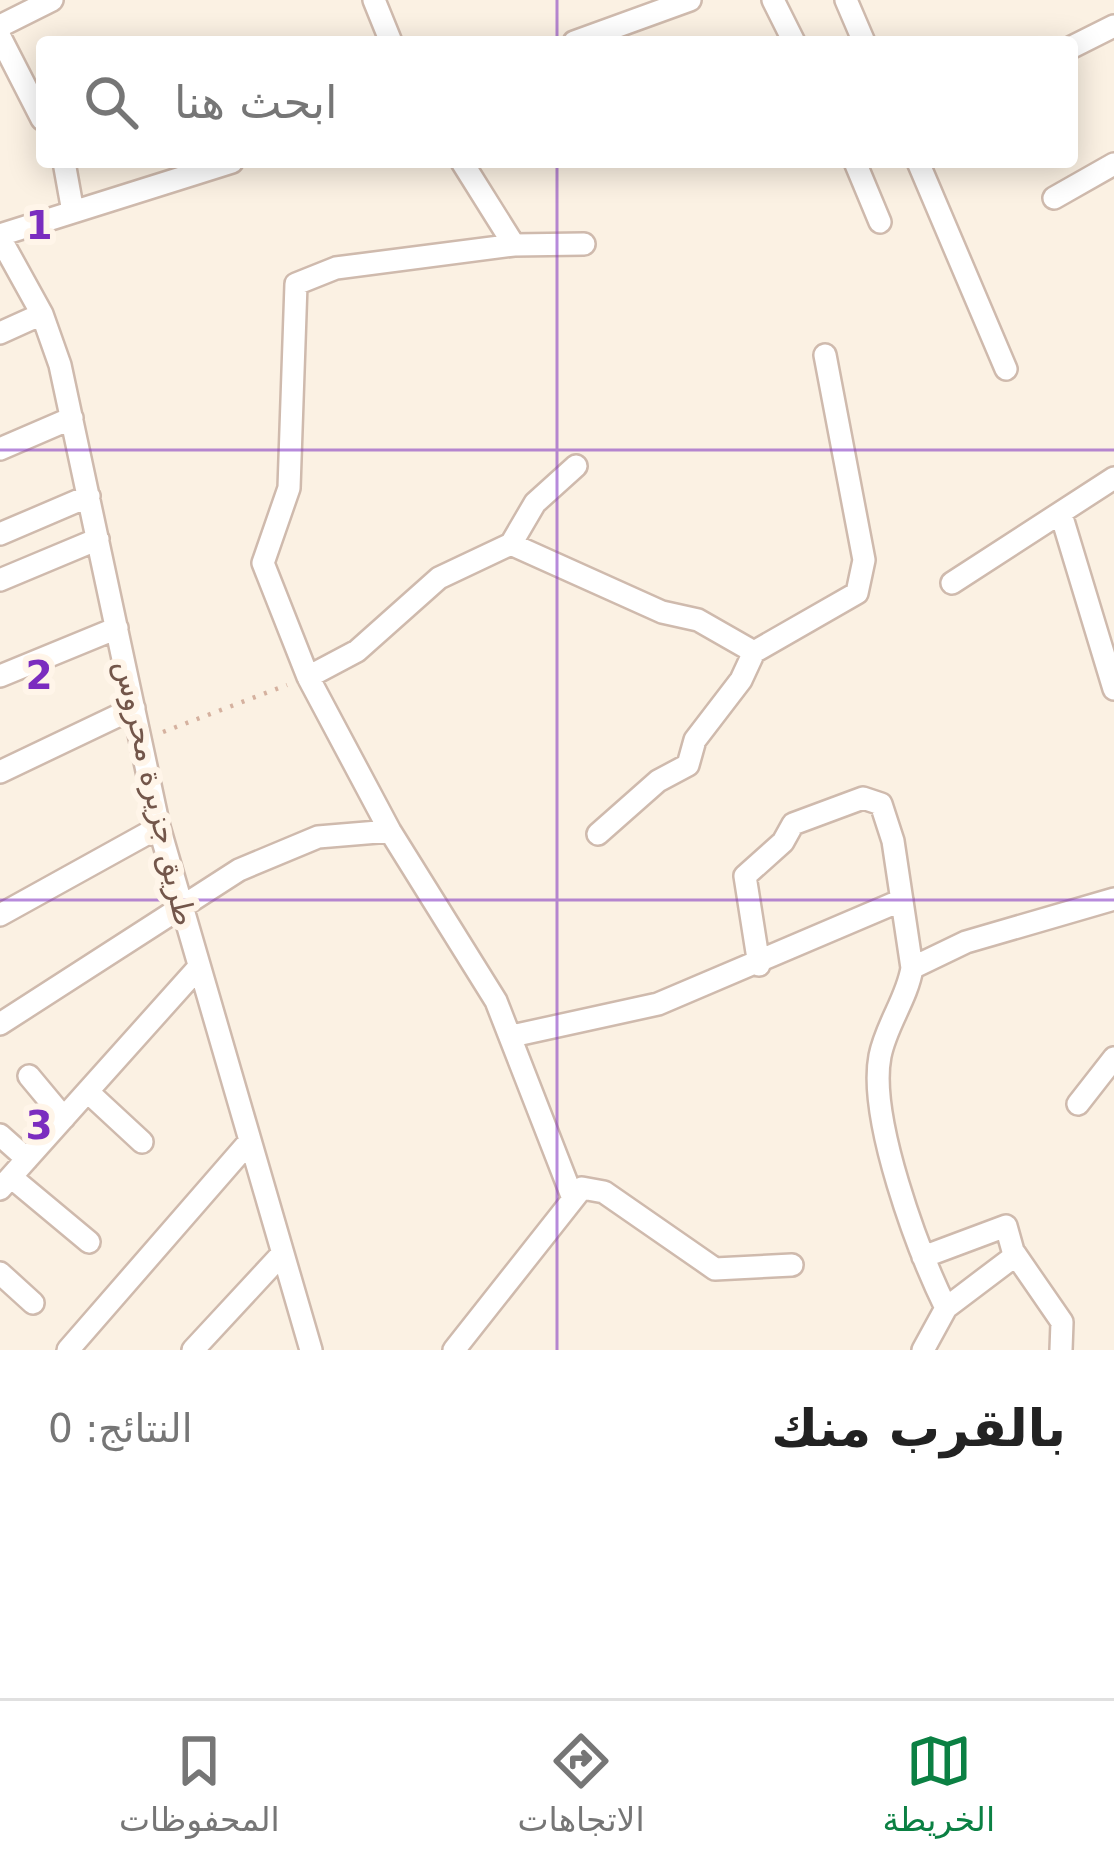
<!DOCTYPE html>
<html lang="ar">
<head>
<meta charset="utf-8">
<style>
	:root { --surface:#fff; --page:#f6f6f6; --text:#222; --muted:#767676; --line:#e0e0e0; --accent:#0b8043 }
	body { margin:0; font-family:"DejaVu Sans",Vazirmatn,sans-serif; background:var(--page); color:var(--text); direction:rtl }
	.list { margin:0; padding:0; list-style:none }
	h2 { display:flex; justify-content:space-between; align-items:center; height:156px; margin:0; padding:0 48px; font-size:51px }
	h2 small { font-size:39px; font-weight:400; color:var(--muted) }
	.icon { flex:none; width:66px; height:66px; fill:none; stroke:currentColor; stroke-width:2; stroke-linecap:round; stroke-linejoin:round }
	.map { position:relative; flex:none; width:1114px; height:1350px; overflow:hidden; direction:ltr }
	.search { position:absolute; background:var(--surface); box-shadow:0 6px 30px #0003; left:36px; right:36px; top:36px; height:132px; display:flex; align-items:center; gap:30px; box-sizing:border-box; padding:0 42px; border-radius:12px; color:var(--muted); font-size:45px }
	.sheet { height:348px; background:var(--surface) }
	nav { display:flex; justify-content:space-around; align-items:center; box-sizing:border-box; height:168px; border-top:3px solid var(--line); background:var(--surface); font-size:33px; color:var(--muted) }
	nav a { display:grid; justify-items:center; gap:6px }
	nav .on { color:var(--accent) }
	.map>svg:first-child { display:block }
</style>
</head>
<body>
<div class="map">
<svg width="1114" height="1350" viewBox="0 0 1114 1350">
	<rect width="100%" height="100%" fill="#fbf1e3"/>
	<g fill="none" stroke-linecap="round" stroke-linejoin="round">
		<g stroke="#cfbaad" stroke-width="26">
			<path id="street" d="M 374,0 L 391,42
				M 773,0 L 794,42
				M 846,0 L 864,42
				M 0,26 L 52,0
				M 0,37 L 42,119
				M 574,42 L 690,0
				M 1072,47 L 1114,26
				M 64,162 L 73,212
				M 462,162 L 514,245 L 584,244
				M 855,162 L 880,222
				M 918,162 L 1006,369
				M 1054,198 L 1114,164
				M 0,235 L 232,162
				M 0,238 L 42,314 L 60,365 L 159,827 L 311,1350
				M 514,245 L 336,268 L 296,284 L 289,488 L 263,563 L 308,677 L 357,651 L 439,578 L 511,544 L 535,503 L 576,466
				M 0,333 L 42,314
				M 0,449 L 72,418
				M 1061,514 L 1114,689
				M 0,534 L 89,496
				M 511,544 L 662,612 L 698,620 L 754,652
				M 0,580 L 98,539
				M 952,583 L 1114,478
				M 0,676 L 117,628
				M 308,677 L 390,831 L 496,1001 L 572,1196
				M 0,772 L 134,708
				M 598,834 L 658,781 L 688,765 L 695,740 L 741,680 L 754,652 L 857,593 L 864,560 L 825,355
				M 0,915 L 159,827
				M 759,965 L 745,876 L 783,842 L 793,824 L 863,798 L 881,804 L 893,841 L 912,968 L 966,942 L 1114,899
				M 912,968 C 907,999 886,1025 880,1056 C 868,1118 918,1251 946,1308
				M 0,1024 L 239,870 L 318,837 L 390,831
				M 512,1036 L 658,1004 L 902,900
				M 29,1076 L 64,1118
				M 88,1092 L 142,1142
				M 1078,1104 L 1114,1058
				M 0,1135 L 27,1159
				M 11,1177 L 89,1242
				M 0,1189 L 198,968
				M 923,1257 L 1006,1226 L 1013,1251 L 1062,1322 L 1061,1350
				M 0,1273 L 33,1303
				M 68,1350 L 249,1142
				M 193,1350 L 282,1254
				M 454,1350 L 582,1188 L 604,1192 L 715,1269 L 792,1265
				M 923,1350 L 946,1308 L 1016,1255"/>
		</g>
		<path stroke="#d5b19f" stroke-width="4.5" stroke-dasharray="3 9" stroke-linecap="butt" d="M 163,732 L 287,685"/>
		<use href="#street" stroke="#fff" stroke-width="21"/>
	</g>
	<path fill="none" stroke="#7b2cbf" stroke-width="3" stroke-opacity="0.55" d="M 557,0 L 557,42M 557,162 L 557,1350M 0,450 L 1114,450M 0,900 L 1114,900"/>
	<g text-anchor="middle" stroke-width="12" stroke-linejoin="round" paint-order="stroke">
		<g font-size="30" fill="#73564a" stroke="#fff5e9">
			<text transform="translate(155 793) rotate(77)" y="10">طريق جزيرة محروس</text>
		</g>
	</g>
	<g font-size="39" text-anchor="middle" font-weight="bold" fill="#7b2cbf" stroke="#fff5e9" stroke-width="12" stroke-linejoin="round" paint-order="stroke">
		<text x="39" y="239">1</text>
		<text x="39" y="689">2</text>
		<text x="39" y="1139">3</text>
	</g>
</svg>
<div class="search"><svg class="icon" aria-label="search" viewBox="0 0 24 24"><circle cx="10" cy="10" r="6"/><path d="M15 15l6 6"/></svg>ابحث هنا</div>
</div>
<section class="sheet">
<h2>بالقرب منك<small>النتائج: 0</small></h2>
<ul class="list">
</ul>
</section>
<nav>
<a class="on"><svg class="icon" aria-label="map" viewBox="0 0 24 24"><path d="M3 6l6-2 6 2 6-2v14l-6 2-6-2-6 2zM9 4v14M15 6v14"/></svg>الخريطة</a>
<a><svg class="icon" aria-label="directions" viewBox="0 0 24 24"><path d="M12 3l9 9-9 9-9-9zM9 14v-3h6M13 9l2 2-2 2"/></svg>الاتجاهات</a>
<a><svg class="icon" aria-label="saved" viewBox="0 0 24 24"><path d="M7 4h10v16l-5-4-5 4z"/></svg>المحفوظات</a>
</nav>
</body>
</html>
